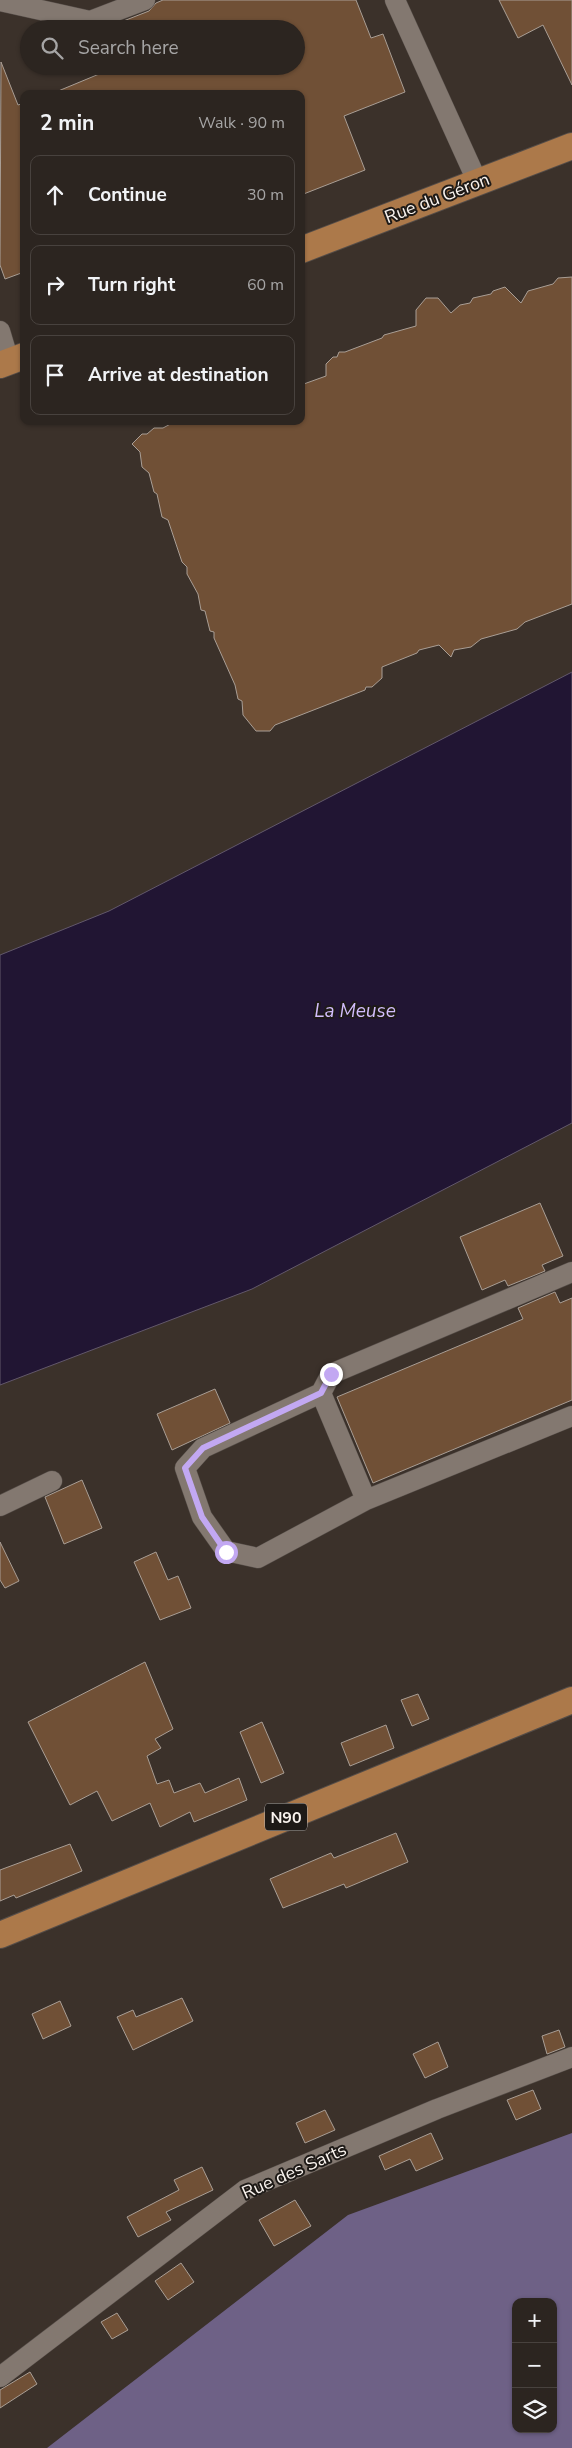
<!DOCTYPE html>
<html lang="en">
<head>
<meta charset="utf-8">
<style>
	:root { --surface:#2c2520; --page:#38312d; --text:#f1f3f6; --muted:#a6a5a5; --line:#48423e }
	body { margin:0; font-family:"Nunito Sans",sans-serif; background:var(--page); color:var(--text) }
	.controls { position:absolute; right:15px; bottom:15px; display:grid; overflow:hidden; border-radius:10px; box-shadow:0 1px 4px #0004 }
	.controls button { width:45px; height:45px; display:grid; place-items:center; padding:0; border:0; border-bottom:1px solid var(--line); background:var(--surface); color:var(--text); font:25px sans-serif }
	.stop { position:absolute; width:15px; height:15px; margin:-11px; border:4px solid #c2a8f2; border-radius:50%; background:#fff }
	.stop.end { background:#c2a8f2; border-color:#fff; box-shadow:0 1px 5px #0008 }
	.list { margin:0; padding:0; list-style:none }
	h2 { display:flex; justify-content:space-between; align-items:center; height:65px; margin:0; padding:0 20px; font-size:21px }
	h2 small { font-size:16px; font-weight:400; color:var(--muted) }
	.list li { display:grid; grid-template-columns:32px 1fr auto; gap:15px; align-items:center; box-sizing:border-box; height:80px; margin:0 10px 10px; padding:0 10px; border:1px solid var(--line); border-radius:10px }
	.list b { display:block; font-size:19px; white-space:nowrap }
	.list em { font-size:16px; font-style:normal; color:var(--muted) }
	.icon { flex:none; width:28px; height:28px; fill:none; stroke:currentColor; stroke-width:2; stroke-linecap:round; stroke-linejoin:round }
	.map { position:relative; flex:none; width:572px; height:2448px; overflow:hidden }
	.search { position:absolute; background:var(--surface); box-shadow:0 1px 4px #0004; left:20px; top:20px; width:285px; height:55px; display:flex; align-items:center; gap:12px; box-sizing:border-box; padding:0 18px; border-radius:28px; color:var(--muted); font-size:19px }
	.panel { position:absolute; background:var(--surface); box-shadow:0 1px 4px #0004; left:20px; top:90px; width:285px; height:335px; border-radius:10px }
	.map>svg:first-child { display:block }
</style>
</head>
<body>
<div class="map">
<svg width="572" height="2448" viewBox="0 0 572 2448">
	<rect width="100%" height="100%" fill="#3b312a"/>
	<path fill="#6e6186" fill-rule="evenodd" d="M 572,2133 L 572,2448 L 47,2448 L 348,2215 ZM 516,2302 L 553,2302 L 553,2429 L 516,2429 Z"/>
	<path fill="#211533" stroke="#62586b" d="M 572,672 L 572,1123 L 252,1289 L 0,1385 L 0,955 L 109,911 Z"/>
	<path fill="#705036" stroke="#a99e95" d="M 163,0 L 356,0 L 371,38 L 383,34 L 405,92 L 344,116 L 365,170 L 301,195 L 301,94 L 51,94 L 104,72 L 101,66 L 296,66 L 296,29 L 103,29 L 149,11 L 156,3 Z
		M 499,0 L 572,0 L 572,85 L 543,25 L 518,38 Z
		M 1,62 L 18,105 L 24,103 L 24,272 L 5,279 L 0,265 Z
		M 572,277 L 572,604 L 525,622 L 517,629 L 481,639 L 471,647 L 454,650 L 451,657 L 439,645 L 419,650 L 417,653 L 382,667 L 382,678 L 372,687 L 366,687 L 365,690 L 275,725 L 270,731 L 256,731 L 243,715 L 242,701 L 238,699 L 235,685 L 214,638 L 214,632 L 210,631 L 205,611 L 201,610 L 198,594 L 187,574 L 187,567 L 182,562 L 168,520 L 162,517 L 157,494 L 154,492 L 149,473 L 142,467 L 140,452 L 132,444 L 142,434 L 147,434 L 154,428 L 163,428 L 176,421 L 301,421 L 301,385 L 326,376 L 326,364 L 333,357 L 337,357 L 339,352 L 345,352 L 382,338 L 384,335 L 416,326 L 416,310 L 426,298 L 438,298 L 451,313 L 460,305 L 470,303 L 473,298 L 491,294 L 493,291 L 505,287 L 521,303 L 528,291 L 553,284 L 558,278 Z
		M 540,1203 L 563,1256 L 542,1265 L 545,1271 L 508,1286 L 505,1280 L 482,1290 L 460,1237 Z
		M 555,1292 L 560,1303 L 572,1298 L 572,1400 L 373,1483 L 337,1397 L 523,1319 L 518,1308 Z
		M 215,1389 L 230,1423 L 172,1450 L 157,1414 Z
		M 82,1480 L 102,1528 L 64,1544 L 45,1497 Z
		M 0,1542 L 19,1581 L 5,1588 L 0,1580 Z
		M 156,1552 L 168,1580 L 178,1576 L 191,1608 L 160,1620 L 134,1562 Z
		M 145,1662 L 173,1729 L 155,1739 L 161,1748 L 147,1756 L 157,1784 L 169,1780 L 174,1793 L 200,1783 L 205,1793 L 239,1778 L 247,1800 L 194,1822 L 190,1812 L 160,1827 L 150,1803 L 112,1821 L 97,1791 L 70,1805 L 28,1722 Z
		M 418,1694 L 429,1719 L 412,1726 L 401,1700 Z
		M 262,1722 L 284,1773 L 261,1783 L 240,1732 Z
		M 386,1725 L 394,1748 L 350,1766 L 341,1743 Z
		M 396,1833 L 408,1862 L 346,1888 L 344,1884 L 283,1908 L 270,1879 L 331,1853 L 334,1858 Z
		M 70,1844 L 82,1871 L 16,1898 L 14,1895 L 0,1901 L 0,1870 Z
		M 182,1998 L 193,2021 L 133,2050 L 117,2017 L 133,2010 L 136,2017 Z
		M 60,2001 L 71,2026 L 43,2039 L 32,2014 Z
		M 559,2030 L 565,2047 L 547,2054 L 542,2036 Z
		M 438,2042 L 448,2067 L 425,2078 L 413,2054 Z
		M 533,2090 L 541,2109 L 516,2120 L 507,2100 Z
		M 325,2110 L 335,2130 L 305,2143 L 296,2123 Z
		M 431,2133 L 443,2159 L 416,2171 L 410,2159 L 385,2170 L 379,2156 Z
		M 202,2167 L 213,2190 L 166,2212 L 171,2220 L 138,2237 L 127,2217 L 179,2190 L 174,2180 Z
		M 295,2200 L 311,2226 L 274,2246 L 259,2220 Z
		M 181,2263 L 194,2282 L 168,2300 L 155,2281 Z
		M 117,2313 L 128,2330 L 112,2339 L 101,2322 Z
		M 30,2372 L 37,2384 L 0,2408 L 0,2390 Z"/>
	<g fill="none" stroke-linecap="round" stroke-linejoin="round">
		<g stroke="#554d48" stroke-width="21">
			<path id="minor" d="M 395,0 L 478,183
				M 0,1 L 90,21 L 145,0
				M 0,331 L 9,361
				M 572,1272 L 331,1374 L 321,1393 L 366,1500 L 572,1416
				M 321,1393 L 203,1448 L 185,1468 L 202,1517 L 226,1551 L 258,1558 L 366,1500
				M 0,1506 L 52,1481
				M 0,2377 L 245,2190 L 437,2109 L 572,2057"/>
		</g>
		<g stroke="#554d48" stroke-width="28">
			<path id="major" d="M 301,250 L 572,146
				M 0,365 L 24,356
				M 0,1935 L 572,1700"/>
		</g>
		<use href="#minor" stroke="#837870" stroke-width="20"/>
		<use href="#major" stroke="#ac794a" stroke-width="26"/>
	</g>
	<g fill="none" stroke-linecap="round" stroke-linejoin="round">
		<path stroke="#c2a8f2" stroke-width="6" d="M 226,1552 L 202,1517 L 185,1468 L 203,1448 L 321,1393 L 331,1374"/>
	</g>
	<g text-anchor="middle" stroke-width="4" stroke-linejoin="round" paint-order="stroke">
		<rect fill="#1e1a17" stroke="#b7b2ae" stroke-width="1" x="265" y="1803.5" width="42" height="27" rx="4"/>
		<g font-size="16" font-weight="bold" fill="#f9f3ee">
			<text x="286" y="1823">N90</text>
		</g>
		<g font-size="18" fill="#f9f3ee" stroke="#1e1a17">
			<text transform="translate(437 198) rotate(-21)" y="6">Rue du Géron</text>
			<text transform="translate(294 2171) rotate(-24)" y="6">Rue des Sarts</text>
		</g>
		<g font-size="19" font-style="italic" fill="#d2bdfb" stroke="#1e1a17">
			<text x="355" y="1017">La Meuse</text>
		</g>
	</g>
</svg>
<div class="controls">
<button>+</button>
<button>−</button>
<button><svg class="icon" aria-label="layers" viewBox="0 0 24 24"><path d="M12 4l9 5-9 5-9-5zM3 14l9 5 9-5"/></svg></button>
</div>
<div class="stop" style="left:226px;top:1552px"></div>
<div class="stop end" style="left:331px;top:1374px"></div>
<div class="search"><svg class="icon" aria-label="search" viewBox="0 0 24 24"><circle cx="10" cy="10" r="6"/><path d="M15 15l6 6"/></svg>Search here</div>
<section class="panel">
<h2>2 min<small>Walk · 90 m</small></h2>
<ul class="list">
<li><svg class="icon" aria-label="ahead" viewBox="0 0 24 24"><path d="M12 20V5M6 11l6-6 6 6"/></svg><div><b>Continue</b></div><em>30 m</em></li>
<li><svg class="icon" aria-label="right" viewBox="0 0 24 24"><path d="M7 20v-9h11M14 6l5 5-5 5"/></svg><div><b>Turn right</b></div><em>60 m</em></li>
<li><svg class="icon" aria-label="arrive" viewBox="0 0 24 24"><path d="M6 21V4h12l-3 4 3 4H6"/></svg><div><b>Arrive at destination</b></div></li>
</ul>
</section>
</div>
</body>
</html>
